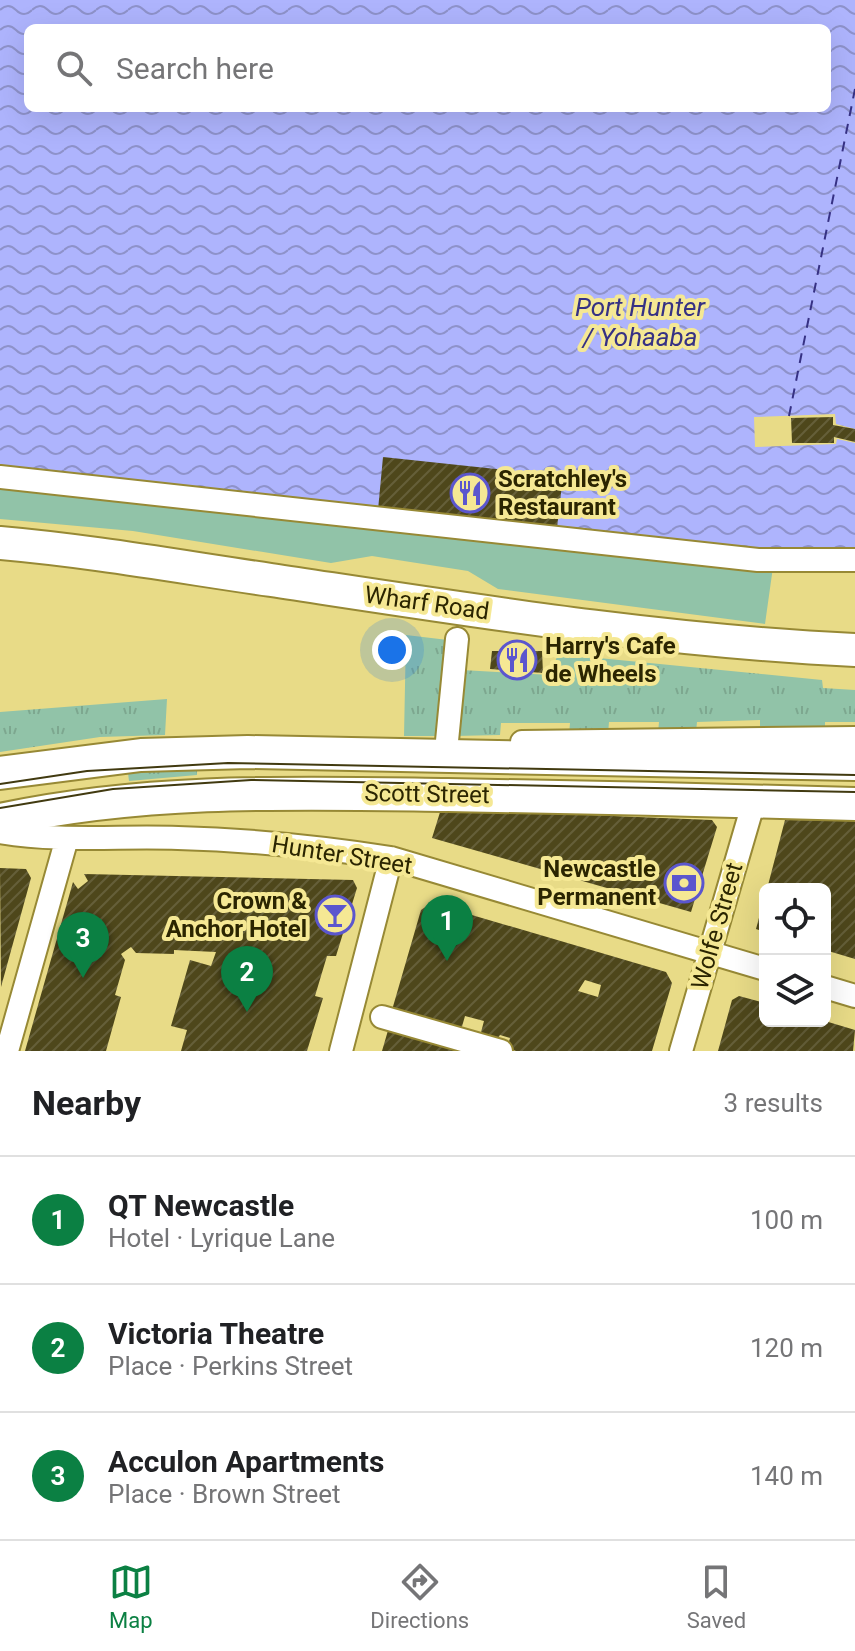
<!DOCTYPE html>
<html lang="en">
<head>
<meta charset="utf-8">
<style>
	:root { --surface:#fff; --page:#f6f6f6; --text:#202124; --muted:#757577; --line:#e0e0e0; --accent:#0b8043 }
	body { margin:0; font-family:Roboto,sans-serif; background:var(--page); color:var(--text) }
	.controls { position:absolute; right:24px; bottom:24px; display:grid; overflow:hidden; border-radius:12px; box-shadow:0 8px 32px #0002 }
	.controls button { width:72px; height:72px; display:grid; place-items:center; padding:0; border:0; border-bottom:2px solid var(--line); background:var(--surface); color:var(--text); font:40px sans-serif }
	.you { position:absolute; left:392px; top:650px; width:28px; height:28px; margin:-20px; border:6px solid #fff; border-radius:50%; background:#1a73e8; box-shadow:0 0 0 12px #1a73e833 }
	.badge { display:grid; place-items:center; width:52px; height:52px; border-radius:50%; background:var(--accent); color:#fff; font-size:26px; font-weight:700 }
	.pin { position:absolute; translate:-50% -66px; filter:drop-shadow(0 2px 4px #0008) }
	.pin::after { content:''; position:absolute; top:42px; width:28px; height:24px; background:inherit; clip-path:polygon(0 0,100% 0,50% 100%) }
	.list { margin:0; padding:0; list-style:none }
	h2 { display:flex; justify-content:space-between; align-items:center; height:104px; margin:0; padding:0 32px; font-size:34px }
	h2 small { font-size:26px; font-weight:400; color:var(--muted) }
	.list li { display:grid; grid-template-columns:52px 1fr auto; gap:24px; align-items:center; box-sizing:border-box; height:128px; padding:0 32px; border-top:2px solid var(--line) }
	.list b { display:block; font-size:30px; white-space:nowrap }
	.list p { margin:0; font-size:26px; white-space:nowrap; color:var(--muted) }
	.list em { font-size:26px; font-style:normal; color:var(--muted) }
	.icon { flex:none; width:44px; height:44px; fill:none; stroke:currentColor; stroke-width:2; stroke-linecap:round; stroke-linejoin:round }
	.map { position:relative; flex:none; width:855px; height:1051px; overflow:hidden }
	.search { position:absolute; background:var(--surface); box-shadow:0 8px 32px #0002; left:24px; right:24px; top:24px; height:88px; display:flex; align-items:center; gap:20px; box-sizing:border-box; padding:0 28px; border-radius:12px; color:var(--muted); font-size:30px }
	.sheet { height:488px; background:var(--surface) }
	nav { display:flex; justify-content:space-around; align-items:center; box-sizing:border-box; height:112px; border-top:2px solid var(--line); background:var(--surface); font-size:22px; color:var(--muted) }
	nav a { display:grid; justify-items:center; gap:4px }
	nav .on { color:var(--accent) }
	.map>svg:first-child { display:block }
</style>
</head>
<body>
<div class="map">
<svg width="855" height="1051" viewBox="0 0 855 1051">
	<defs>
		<pattern id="grass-tufts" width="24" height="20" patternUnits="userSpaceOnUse" patternTransform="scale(2)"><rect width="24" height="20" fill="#91c3a8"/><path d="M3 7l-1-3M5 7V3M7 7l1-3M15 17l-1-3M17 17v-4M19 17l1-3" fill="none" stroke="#7da78f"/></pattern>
		<pattern id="water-waves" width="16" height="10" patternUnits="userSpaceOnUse" patternTransform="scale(2)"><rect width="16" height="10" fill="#aeb4fd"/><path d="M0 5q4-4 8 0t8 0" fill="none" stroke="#8e92ca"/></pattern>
		<pattern id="building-hatch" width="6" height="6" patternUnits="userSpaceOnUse" patternTransform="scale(2)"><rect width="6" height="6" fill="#4e471b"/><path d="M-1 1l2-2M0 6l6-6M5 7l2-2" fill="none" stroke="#655f39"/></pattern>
	</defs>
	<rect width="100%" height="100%" fill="#e8db87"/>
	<path fill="url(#grass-tufts)" d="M 406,635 L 448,640 L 438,736 L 404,736 Z
		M 558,654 L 822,680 L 823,688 L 855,690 L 855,722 L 825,722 L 825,731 L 760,732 L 760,720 L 697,722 L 696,732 L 658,733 L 659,722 L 609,722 L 608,734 L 569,734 L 570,723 L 501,723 L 500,735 L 454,736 L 462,670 L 550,675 Z
		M 167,699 L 165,735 L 100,737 L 0,752 L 0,712 Z
		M 197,770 L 197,775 L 129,781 L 128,773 Z"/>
	<path fill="#91c3a8" d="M 0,482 L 773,567 L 765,624 L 498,589 L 468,571 L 372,556 L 331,563 L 133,531 L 0,519 Z"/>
	<path fill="url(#water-waves)" fill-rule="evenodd" d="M 0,0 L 855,0 L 855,552 L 805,553 L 578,531 L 0,467 ZM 28,28 L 827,28 L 827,108 L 28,108 Z"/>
	<path fill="#e8db87" d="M 835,414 L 836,424 L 855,429 L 855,443 L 837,439 L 836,444 L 755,447 L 754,417 Z"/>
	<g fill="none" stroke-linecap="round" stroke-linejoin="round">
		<path stroke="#363184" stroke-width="2" stroke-dasharray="10 8" stroke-linecap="butt" d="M 789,416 L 855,89"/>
	</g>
	<path fill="url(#building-hatch)" fill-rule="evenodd" d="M 833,417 L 833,425 L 855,429 L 855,442 L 834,437 L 834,443 L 792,443 L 791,418 Z
		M 383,457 L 563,476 L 557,528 L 378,510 Z
		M 492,651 L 542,651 L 543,673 L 490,669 Z
		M 441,809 L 712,820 L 717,827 L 691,912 L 432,838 Z
		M 785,820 L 855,821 L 855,959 L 825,950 L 825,889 L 767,889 Z
		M 0,868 L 26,869 L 31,878 L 1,987 Z
		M 84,874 L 353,880 L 357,888 L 336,956 L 327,956 L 315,996 L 323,998 L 307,1051 L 181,1051 L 187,1030 L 171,1026 L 190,960 L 211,966 L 216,952 L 174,950 L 174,954 L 136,953 L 131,947 L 121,954 L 125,960 L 115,995 L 121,997 L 106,1051 L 25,1051 L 73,882 L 78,889 L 88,881 Z
		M 764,899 L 765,899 L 765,932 L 756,929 Z
		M 431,903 L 666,972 L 672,983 L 652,1051 L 516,1051 L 507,1048 L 510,1038 L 500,1035 L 497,1040 L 480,1036 L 484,1021 L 465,1016 L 461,1030 L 392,1010 L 421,910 ZM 585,980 L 601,985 L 598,997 L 578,991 Z
		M 739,996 L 765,1003 L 765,1021 L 825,1021 L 855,1030 L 853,1051 L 718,1051 L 732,1000 Z
		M 389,1027 L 472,1051 L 382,1051 Z"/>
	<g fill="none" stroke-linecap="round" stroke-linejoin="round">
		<g stroke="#978935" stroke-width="26">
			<path id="street" d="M 0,477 L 758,560 L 855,560
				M 522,742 L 855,738
				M 446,751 L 457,639
				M 0,832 C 59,842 118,836 178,838 C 250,840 320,847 391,858 L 765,969
				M 825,987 L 855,996
				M 382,1017 L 501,1051
				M 7,1051 L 67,838
				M 341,1051 L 391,858
				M 681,1051 L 754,801"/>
		</g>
		<g stroke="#978935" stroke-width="36">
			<path id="secondary" d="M 0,543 C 91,551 181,567 271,580 C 464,609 659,641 855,650
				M 0,773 L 141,755 L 248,752 L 855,764
				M 0,820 C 148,788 298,793 448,795 C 584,797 719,800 855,804"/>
		</g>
		<use href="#street" stroke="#fff" stroke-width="22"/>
		<use href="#secondary" stroke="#fff" stroke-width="32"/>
		<path stroke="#413a10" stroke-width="2" d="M 0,784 L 87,771 L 228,763 L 855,775
			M 0,808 L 113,789 L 251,780 L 855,792"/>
	</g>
	<defs>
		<g id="restaurant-ring" transform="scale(2)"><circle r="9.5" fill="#f5e894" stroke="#5b56ce" stroke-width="1.5"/><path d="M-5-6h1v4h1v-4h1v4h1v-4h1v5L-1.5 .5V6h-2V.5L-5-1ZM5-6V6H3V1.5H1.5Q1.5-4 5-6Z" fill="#5b56ce"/></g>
		<g id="bank-ring" transform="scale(2)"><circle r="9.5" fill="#f5e894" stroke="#5b56ce" stroke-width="1.5"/><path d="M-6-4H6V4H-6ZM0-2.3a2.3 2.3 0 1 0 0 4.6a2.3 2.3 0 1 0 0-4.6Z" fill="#5b56ce"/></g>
		<g id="bar-ring" transform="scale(2)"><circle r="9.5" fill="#f5e894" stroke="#5b56ce" stroke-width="1.5"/><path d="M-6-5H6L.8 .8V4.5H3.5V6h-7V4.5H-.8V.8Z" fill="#5b56ce"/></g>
	</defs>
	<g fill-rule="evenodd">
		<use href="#restaurant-ring" x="470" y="493"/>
		<use href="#restaurant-ring" x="517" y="660"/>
		<use href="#bank-ring" x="684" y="883"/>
		<use href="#bar-ring" x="335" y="915"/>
	</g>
	<g text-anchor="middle" stroke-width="8" stroke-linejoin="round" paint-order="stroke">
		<g font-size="24" font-weight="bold" fill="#2b2501" stroke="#f5e894" text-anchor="start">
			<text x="498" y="487">Scratchley's<tspan x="498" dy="28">Restaurant</tspan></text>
			<text x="545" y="654">Harry's Cafe<tspan x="545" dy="28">de Wheels</tspan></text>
			<text x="656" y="877" text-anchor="end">Newcastle<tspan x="656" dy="28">Permanent</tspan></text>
			<text x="307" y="909" text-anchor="end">Crown &amp;<tspan x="307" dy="28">Anchor Hotel</tspan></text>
		</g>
		<g font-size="24" fill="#2b2501" stroke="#f5e894">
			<text transform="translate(427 603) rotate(8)" y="8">Wharf Road</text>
			<text transform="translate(427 794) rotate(1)" y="8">Scott Street</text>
			<text transform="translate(342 855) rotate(9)" y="8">Hunter Street</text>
			<text transform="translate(717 926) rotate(-74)" y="8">Wolfe Street</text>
		</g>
		<g font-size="26" font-style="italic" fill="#363184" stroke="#f5e894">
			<text x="640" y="316">Port Hunter<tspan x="640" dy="30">/ Yohaaba</tspan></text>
		</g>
	</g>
</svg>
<div class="controls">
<button><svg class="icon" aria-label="locate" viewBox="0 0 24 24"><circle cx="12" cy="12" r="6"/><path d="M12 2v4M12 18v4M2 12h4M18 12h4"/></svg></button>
<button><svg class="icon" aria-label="layers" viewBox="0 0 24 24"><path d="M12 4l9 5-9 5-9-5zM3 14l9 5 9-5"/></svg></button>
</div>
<div class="you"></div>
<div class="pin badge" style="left:447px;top:961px">1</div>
<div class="pin badge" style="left:247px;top:1012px">2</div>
<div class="pin badge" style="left:83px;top:978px">3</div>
<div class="search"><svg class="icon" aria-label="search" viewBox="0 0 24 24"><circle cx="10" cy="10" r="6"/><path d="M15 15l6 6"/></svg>Search here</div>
</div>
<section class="sheet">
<h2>Nearby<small>3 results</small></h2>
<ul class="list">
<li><span class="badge">1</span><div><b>QT Newcastle</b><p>Hotel · Lyrique Lane</p></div><em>100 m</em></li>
<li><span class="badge">2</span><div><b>Victoria Theatre</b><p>Place · Perkins Street</p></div><em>120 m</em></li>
<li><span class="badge">3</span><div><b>Acculon Apartments</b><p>Place · Brown Street</p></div><em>140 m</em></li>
</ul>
</section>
<nav>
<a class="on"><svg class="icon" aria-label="map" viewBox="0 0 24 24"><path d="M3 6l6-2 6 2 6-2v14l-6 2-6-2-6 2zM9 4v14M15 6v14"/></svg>Map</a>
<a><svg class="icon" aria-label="directions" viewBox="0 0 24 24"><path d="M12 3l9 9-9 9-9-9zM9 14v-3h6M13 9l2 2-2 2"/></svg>Directions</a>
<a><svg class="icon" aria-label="saved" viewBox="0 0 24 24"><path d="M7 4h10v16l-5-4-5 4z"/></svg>Saved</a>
</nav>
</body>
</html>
